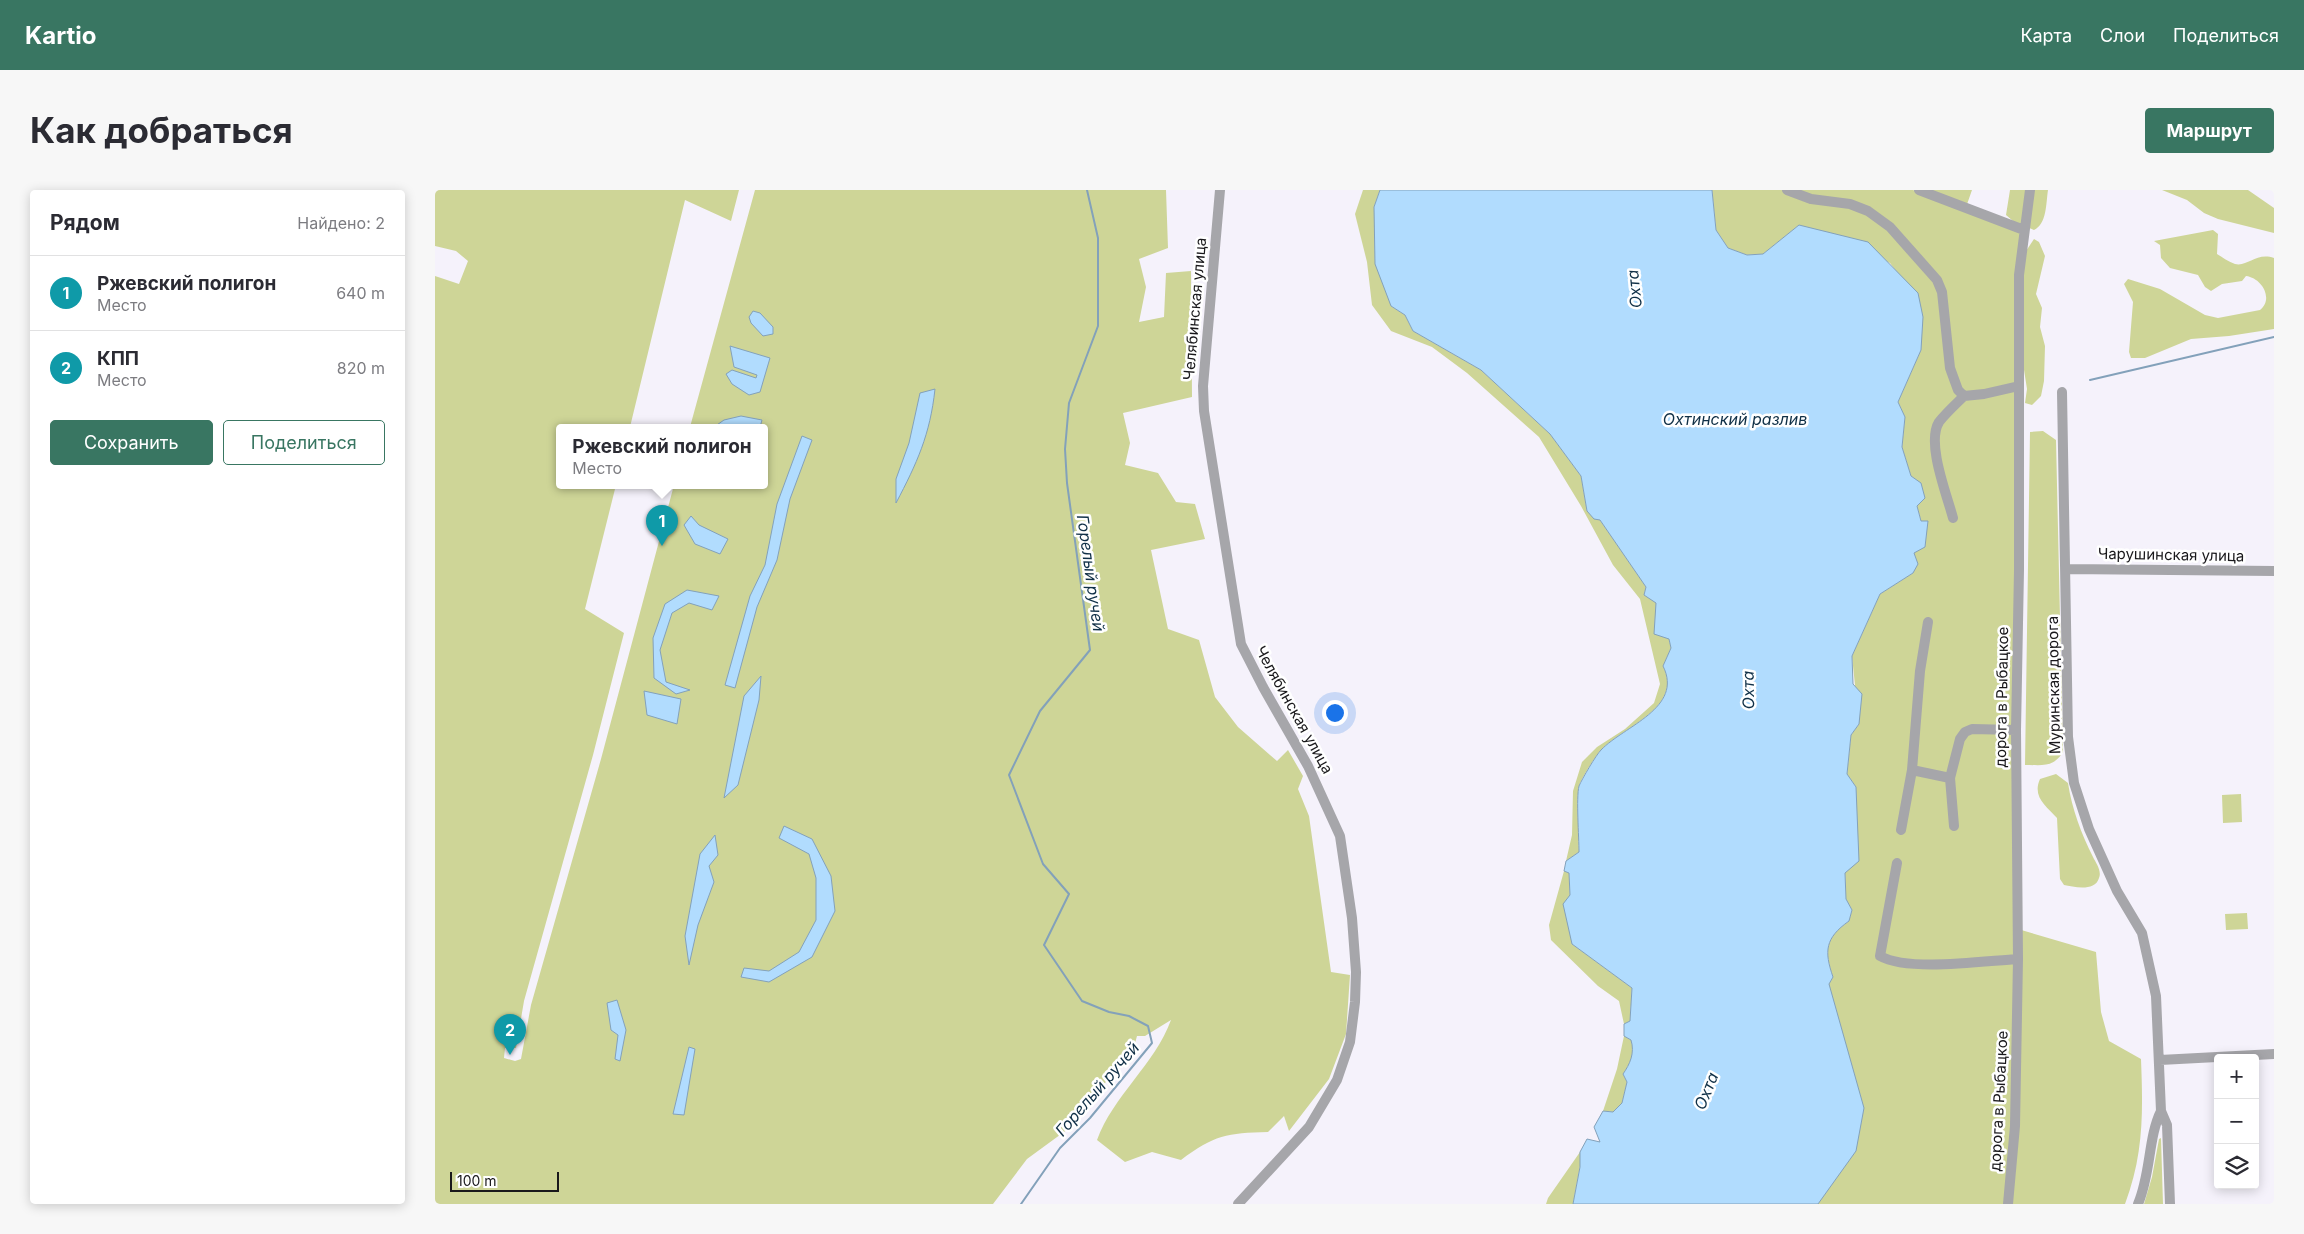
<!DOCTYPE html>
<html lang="ru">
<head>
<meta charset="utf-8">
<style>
	:root { --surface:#fff; --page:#f7f7f7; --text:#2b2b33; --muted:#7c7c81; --line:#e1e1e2; --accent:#397662 }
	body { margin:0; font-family:Inter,sans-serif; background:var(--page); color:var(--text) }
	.controls { position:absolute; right:15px; bottom:15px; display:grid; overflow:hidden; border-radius:5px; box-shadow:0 2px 12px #0003 }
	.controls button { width:45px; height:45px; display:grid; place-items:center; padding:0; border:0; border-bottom:1px solid var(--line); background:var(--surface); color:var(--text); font:25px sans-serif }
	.scale { position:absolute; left:15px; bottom:12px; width:109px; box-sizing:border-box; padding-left:5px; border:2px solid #19181b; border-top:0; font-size:14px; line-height:18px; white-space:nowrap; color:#19181b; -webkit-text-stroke:4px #fff; paint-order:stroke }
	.you { position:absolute; left:899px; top:522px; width:18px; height:18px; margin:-12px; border:4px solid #fff; border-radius:50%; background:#1a73e8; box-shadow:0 0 0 8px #1a73e833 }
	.badge { display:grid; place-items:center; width:32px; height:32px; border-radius:50%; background:var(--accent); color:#fff; font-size:16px; font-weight:700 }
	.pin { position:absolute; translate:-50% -41px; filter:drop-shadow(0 1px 2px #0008) }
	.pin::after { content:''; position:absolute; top:26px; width:18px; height:15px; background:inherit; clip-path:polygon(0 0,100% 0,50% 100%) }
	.popup { position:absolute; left:121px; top:234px; width:212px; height:65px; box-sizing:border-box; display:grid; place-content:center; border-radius:5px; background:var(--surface); filter:drop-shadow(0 1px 4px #0005); font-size:16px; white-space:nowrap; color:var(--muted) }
	.popup b { font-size:19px; color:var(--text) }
	.popup::after { content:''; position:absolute; left:50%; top:100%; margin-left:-10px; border:10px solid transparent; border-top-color:var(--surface) }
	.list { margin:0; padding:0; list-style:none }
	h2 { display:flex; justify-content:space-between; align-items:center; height:65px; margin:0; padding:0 20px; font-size:21px }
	h2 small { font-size:16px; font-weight:400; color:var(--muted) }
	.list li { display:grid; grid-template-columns:32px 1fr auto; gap:15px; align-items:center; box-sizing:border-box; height:75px; padding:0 20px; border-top:1px solid var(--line) }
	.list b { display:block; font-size:19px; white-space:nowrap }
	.list p { margin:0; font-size:16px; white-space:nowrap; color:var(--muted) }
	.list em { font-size:16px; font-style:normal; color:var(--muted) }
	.actions { display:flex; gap:10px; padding:15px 20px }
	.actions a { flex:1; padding:11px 0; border:1px solid var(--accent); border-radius:5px; text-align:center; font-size:18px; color:var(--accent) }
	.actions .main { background:var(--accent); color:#fff }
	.icon { flex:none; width:28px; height:28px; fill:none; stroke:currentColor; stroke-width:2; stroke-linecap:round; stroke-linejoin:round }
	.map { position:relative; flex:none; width:1839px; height:1014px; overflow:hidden; border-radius:5px }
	header { display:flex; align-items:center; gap:30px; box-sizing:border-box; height:70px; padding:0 25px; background:var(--accent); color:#fff }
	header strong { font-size:24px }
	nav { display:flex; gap:28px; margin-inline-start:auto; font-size:18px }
	.intro { display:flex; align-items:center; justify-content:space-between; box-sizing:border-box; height:120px; padding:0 30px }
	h1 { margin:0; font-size:35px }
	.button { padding:12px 22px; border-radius:5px; background:var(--accent); color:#fff; font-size:18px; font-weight:700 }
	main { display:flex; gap:30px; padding:0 30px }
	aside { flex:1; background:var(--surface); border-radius:5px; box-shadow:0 2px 12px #0003 }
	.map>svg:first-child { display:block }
</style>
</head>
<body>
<header>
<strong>Kartio</strong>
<nav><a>Карта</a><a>Слои</a><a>Поделиться</a></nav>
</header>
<div class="intro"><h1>Как добраться</h1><a class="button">Маршрут</a></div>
<main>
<aside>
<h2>Рядом<small>Найдено: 2</small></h2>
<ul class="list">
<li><span class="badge" style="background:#0f9aa8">1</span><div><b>Ржевский полигон</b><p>Место</p></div><em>640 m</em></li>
<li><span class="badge" style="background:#0f9aa8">2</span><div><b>КПП</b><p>Место</p></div><em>820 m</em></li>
</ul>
<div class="actions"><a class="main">Сохранить</a><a>Поделиться</a></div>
</aside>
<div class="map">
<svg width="1839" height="1014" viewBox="0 0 1839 1014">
	<rect width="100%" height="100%" fill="#f5f2fb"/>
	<path fill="#ced597" d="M 0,0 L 304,0 L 296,31 L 250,10 L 195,237 L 124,237 L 124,295 L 181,295 L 150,419 L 189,443 L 158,565 L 89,811 L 81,858 L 70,858 L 69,868 L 80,871 L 86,869 L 96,815 L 166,569 L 239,295 L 330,295 L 330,237 L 255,237 L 320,0 L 731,0 L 733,58 L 704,69 L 711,97 L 704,132 L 729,127 L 731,83 L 756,81 L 757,207 L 688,223 L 695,253 L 690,275 L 723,283 L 741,312 L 760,314 L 770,349 L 716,360 L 733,439 L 764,450 L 780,507 L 803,537 L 842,571 L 853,560 L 868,586 L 863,599 L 874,626 L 896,782 L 915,785 L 911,844 L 894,889 L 854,941 L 849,926 L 833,942 C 792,943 779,945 746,970 L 717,962 L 690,972 L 662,950 C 678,906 720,874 736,830 L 710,846 L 702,846 L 699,857 L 633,939 L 592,969 L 558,1014 L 0,1014 L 0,86 L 24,94 L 33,71 L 21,61 L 0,56 Z
		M 928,0 L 945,0 L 939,17 L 956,116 L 970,125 L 978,141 L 1046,180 L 1115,244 L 1146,286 L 1152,321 L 1165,330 L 1211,397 L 1209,405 L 1222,413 L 1234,449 L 1236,458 L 1228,476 C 1249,518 1189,536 1166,560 C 1161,565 1146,589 1144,596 C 1141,608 1144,647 1144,662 L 1131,671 L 1137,645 L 1138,601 L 1147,572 L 1162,557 L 1190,539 L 1219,513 L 1225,494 L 1205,409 L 1178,375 L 1146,316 L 1104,247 L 1032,183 L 997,157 L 956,141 L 937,115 L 932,72 L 920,24 Z
		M 1277,0 L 1478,0 L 1493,6 L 1495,0 L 1537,0 L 1530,20 L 1587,43 L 1583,739 L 1661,762 L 1666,822 L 1674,851 L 1706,869 C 1708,921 1709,964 1690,1014 L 1383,1014 L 1385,1010 L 1394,794 L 1398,787 C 1389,760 1390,748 1414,731 L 1417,720 L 1411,709 L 1410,683 L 1421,597 L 1412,584 L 1416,545 L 1424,534 L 1417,466 L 1445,404 L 1478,383 L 1479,363 L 1486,331 L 1482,316 L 1486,294 L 1476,286 L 1467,257 L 1470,227 L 1463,212 L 1486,160 L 1483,103 L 1466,88 L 1455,73 L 1364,35 L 1328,64 L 1312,65 L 1293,58 L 1281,40 Z
		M 1575,0 L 1613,0 C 1611,13 1612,34 1599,40 L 1578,31 L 1571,25 Z
		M 1727,0 L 1813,0 L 1839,18 L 1839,43 L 1783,29 L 1769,23 L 1752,10 Z
		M 1778,40 L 1783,44 L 1782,64 C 1787,67 1794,72 1800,74 C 1813,77 1821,62 1839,68 L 1839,139 L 1794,146 L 1756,149 L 1710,168 L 1696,168 L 1694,162 L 1698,112 L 1689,94 L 1693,89 L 1725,99 L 1770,125 L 1783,128 L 1825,120 C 1839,109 1827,88 1811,86 L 1807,91 L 1787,94 L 1776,101 L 1770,97 L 1763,85 L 1735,78 L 1726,68 L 1725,55 L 1719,51 Z
		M 1599,49 L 1604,52 L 1610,66 L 1601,104 L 1607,118 L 1605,137 L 1610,156 L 1609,191 L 1606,206 L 1597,215 L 1590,213 L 1592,199 L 1587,167 L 1587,86 L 1591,61 Z
		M 1608,241 L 1621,250 L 1628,562 C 1618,578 1607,575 1590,575 L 1595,242 Z
		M 1621,584 L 1633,593 C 1637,619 1646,643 1658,667 C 1661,673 1667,681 1664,688 C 1660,702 1639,697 1629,695 L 1625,689 L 1622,628 C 1611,616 1597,607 1605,589 Z
		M 1806,604 L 1807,632 L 1788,633 L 1787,605 Z
		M 1129,681 L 1134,683 L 1137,754 L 1197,798 L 1195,831 L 1189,834 L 1184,811 L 1163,796 L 1116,750 L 1114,735 Z
		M 1812,723 L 1813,739 L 1791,740 L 1790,724 Z
		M 1189,846 L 1196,850 C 1200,863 1195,874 1188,884 L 1192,892 L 1187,913 L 1178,922 L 1168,921 L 1182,879 Z
		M 1726,948 L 1728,1014 L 1709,1014 L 1717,987 L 1724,949 Z
		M 1145,962 L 1145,976 L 1138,1014 L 1111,1014 L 1113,1008 Z"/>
	<path fill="#b1dcfe" stroke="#83a1ba" d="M 945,0 L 1277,0 L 1281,40 L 1293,58 L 1312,65 L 1328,64 L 1364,35 L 1433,52 L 1483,103 L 1488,127 L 1486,160 L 1463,212 L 1470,227 L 1467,257 L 1476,286 L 1486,293 L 1490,308 L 1482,316 L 1486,331 L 1493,331 L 1490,357 L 1479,363 L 1483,374 L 1478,383 L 1445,404 L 1417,466 L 1418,494 L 1427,504 L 1424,534 L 1416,545 L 1412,584 L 1421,597 L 1424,671 L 1410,683 L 1411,709 L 1417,720 L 1414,731 C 1390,748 1389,761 1398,787 L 1394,794 L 1429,918 L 1421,961 L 1383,1014 L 1138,1014 L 1145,977 L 1145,962 L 1152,949 L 1165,952 L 1159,937 L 1168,921 L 1178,922 L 1187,913 L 1192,892 L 1188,884 C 1195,874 1200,863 1196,850 L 1189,846 L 1189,834 L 1195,831 L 1197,798 L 1137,754 L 1128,714 L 1135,705 L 1134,683 L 1129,681 L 1131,671 L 1144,662 C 1144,647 1141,608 1144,596 C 1147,589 1161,565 1166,560 C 1189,536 1249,518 1228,476 L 1236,458 L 1234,449 L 1219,444 L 1221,413 L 1209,405 L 1211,397 L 1165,330 L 1159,329 L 1152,321 L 1146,286 L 1115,244 L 1046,180 L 978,141 L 970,125 L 956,116 L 940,74 L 939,17 Z
		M 318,121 L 325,123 L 338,137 L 338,144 L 328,146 L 316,133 L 314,127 Z
		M 295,156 L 335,168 L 325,202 L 314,205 L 297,194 L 291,184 L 297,180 L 321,188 L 322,185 L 299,177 Z
		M 500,199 C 495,245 482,273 461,313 L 461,289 L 474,253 L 485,203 Z
		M 306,226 L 327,230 L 325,237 L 279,237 L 289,230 Z
		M 367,246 L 377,250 L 355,309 L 342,370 L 322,417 L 300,498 L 290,495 L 315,406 L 330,375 L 342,314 Z
		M 256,326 L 264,335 L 293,349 L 285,364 L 260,354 L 249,335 Z
		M 252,400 L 284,406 L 277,420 L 254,413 L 237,423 L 225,460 L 231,492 L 255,500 L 241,504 L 219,488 L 218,448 L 230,414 Z
		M 326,486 L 324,510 L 303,595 L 289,608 L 309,506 Z
		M 209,501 L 246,509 L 242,534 L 212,525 Z
		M 349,636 L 377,649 L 396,686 L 400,721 L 377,767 L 334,792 L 306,787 L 309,778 L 334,781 L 364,762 L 381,730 L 381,688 L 374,664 L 344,648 Z
		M 280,645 L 283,665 L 274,676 L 279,692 L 263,735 L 254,775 L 250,746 L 265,664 Z
		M 182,810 L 191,840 L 185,871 L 180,869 L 183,845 L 176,840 L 172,813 Z
		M 254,857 L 260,859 L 249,925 L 238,924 Z"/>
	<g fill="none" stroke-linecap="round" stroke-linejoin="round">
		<path stroke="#83a1ba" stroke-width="2" d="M 1655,190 L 1839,147
			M 586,1014 L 625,958 L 655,928 L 717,853 L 713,836 L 694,826 L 674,822 L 647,811 L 609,755 L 634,704 L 608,674 L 574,585 L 605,521 L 655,460 L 632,293 L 630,259 L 634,213 L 663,136 L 663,48 L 652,0"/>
		<path stroke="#a6a6aa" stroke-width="10" d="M 785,0 L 768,196 L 769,221 L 806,454 L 828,497 L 873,576 L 905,646 L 917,728 L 921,782 L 920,812 L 915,852 L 902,890 L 874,937 L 803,1014
			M 1352,0 L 1376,9 L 1415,14 L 1433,21 L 1455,37 L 1502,90 L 1507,102 L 1515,178 L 1523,200 L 1529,206 C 1521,214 1511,223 1504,232 C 1491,253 1512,305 1518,328
			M 1484,0 L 1589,40
			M 1627,202 L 1633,547 L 1639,593 L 1654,639 L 1682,701 L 1707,743 L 1721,806 L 1726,921 L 1732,935 L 1735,1014
			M 1529,206 L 1549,204 L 1584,196
			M 1632,379 L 1839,381
			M 1477,580 L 1515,588
			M 1519,636 L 1515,588 L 1525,549 L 1530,542 L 1537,539 L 1581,540
			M 1466,640 L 1477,580 L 1485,481 L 1493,432
			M 1462,673 L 1445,766 C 1473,782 1549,771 1583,769
			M 1725,870 L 1839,864
			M 1573,1014 L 1580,936 L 1583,769 L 1581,540 L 1584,380 L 1584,85 L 1595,0
			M 1703,1014 C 1716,984 1713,947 1726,921"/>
	</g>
	<g text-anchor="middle" stroke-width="5" stroke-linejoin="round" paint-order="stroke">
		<g font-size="15" fill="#19181b" stroke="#fff">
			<text transform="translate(760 119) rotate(-85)" y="5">Челябинская улица</text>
			<text transform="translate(1736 365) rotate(1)" y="5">Чарушинская улица</text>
			<text transform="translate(1619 495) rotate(-91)" y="5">Муринская дорога</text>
			<text transform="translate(1567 507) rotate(-89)" y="5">дорога в Рыбацкое</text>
			<text transform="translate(859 520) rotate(61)" y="5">Челябинская улица</text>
			<text transform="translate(1564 911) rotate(-87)" y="5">дорога в Рыбацкое</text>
		</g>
		<g font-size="16" font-style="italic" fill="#103047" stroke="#fff">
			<text transform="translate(1199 99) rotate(-96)" y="6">Охта</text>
			<text x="1300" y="235">Охтинский разлив</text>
			<text transform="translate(656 383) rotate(82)" y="6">Горелый ручей</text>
			<text transform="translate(1313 500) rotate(-91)" y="6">Охта</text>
			<text transform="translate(662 899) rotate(-49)" y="6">Горелый ручей</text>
			<text transform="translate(1271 901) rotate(-68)" y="6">Охта</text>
		</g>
	</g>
</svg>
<div class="controls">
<button>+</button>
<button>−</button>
<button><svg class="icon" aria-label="layers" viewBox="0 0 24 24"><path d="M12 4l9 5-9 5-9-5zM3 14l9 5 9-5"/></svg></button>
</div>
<div class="scale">100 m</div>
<div class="you"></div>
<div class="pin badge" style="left:227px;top:356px;background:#0f9aa8">1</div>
<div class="popup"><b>Ржевский полигон</b>Место</div>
<div class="pin badge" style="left:75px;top:865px;background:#0f9aa8">2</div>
</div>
</main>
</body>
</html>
